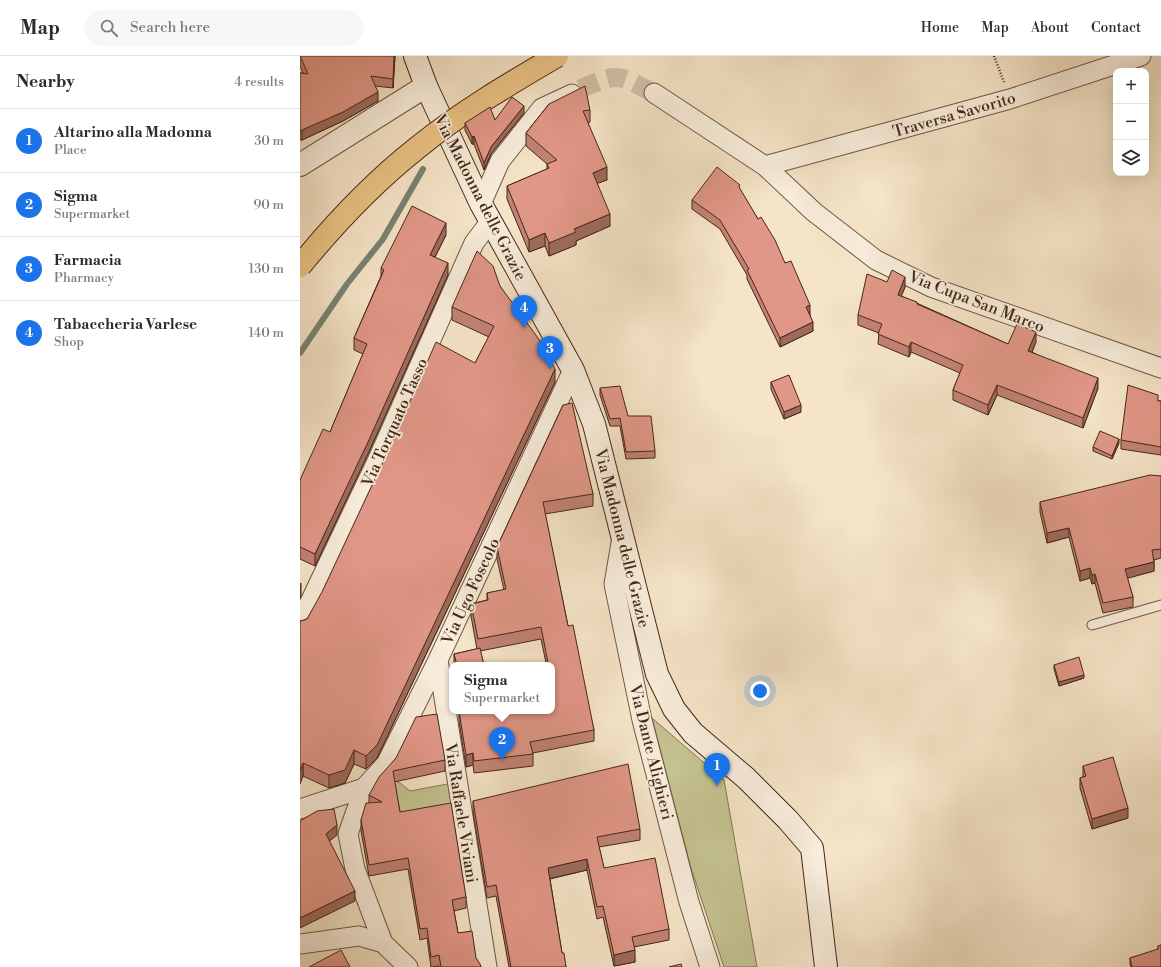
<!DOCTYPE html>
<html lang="en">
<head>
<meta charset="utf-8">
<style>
	:root { --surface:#fff; --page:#f7f7f7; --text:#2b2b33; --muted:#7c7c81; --line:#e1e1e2; --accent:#1a73e8 }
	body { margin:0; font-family:"Libre Bodoni",serif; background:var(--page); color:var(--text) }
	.controls { position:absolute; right:12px; top:12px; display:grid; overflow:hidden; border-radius:8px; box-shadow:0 4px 16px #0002 }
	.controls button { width:36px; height:36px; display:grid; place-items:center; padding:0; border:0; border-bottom:1px solid var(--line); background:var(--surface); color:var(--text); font:20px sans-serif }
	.you { position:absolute; left:460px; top:635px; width:14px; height:14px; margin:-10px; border:3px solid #fff; border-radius:50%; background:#1a73e8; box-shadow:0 0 0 6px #1a73e833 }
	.badge { display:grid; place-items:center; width:26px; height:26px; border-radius:50%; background:var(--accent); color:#fff; font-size:13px; font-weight:700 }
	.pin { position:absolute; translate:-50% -33px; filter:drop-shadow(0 1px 2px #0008) }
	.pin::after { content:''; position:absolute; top:21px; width:14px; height:12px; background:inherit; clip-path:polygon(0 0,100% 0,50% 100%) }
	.popup { position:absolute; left:149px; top:606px; width:106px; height:52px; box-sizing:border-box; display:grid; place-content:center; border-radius:8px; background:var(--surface); filter:drop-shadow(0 1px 3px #0005); font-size:13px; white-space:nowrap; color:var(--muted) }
	.popup b { font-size:15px; color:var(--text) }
	.popup::after { content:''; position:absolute; left:50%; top:100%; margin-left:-8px; border:8px solid transparent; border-top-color:var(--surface) }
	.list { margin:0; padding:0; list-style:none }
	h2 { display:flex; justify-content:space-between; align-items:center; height:52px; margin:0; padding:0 16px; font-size:17px }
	h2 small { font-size:13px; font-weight:400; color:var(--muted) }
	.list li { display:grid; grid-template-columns:26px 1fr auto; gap:12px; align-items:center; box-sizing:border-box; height:64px; padding:0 16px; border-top:1px solid var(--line) }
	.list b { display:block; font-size:15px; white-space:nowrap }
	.list p { margin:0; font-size:13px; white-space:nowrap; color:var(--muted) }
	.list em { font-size:13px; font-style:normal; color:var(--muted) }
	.icon { flex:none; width:22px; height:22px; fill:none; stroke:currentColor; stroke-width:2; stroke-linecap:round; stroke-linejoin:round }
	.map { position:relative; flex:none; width:861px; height:911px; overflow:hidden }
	header { display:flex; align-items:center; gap:24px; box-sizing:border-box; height:56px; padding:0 20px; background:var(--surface); border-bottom:1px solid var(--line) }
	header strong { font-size:19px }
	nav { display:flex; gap:22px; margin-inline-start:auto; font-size:14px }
	.search { width:280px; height:36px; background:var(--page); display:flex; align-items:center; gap:10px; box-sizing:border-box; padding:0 14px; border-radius:22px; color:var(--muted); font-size:15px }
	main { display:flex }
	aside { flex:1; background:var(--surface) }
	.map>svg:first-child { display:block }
</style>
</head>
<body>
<header>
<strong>Map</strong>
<div class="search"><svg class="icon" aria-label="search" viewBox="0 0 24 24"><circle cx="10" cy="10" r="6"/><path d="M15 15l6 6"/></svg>Search here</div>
<nav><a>Home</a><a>Map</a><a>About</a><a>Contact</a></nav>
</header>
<main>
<aside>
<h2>Nearby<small>4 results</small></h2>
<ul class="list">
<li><span class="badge">1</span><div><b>Altarino alla Madonna</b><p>Place</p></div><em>30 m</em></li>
<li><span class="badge">2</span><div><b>Sigma</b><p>Supermarket</p></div><em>90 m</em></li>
<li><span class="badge">3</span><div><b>Farmacia</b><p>Pharmacy</p></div><em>130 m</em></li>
<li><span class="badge">4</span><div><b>Tabaccheria Varlese</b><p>Shop</p></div><em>140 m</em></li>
</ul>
</aside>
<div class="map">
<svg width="861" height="911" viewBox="0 0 861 911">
	<rect width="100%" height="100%" fill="#f5e4c7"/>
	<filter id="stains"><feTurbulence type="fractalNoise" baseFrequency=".005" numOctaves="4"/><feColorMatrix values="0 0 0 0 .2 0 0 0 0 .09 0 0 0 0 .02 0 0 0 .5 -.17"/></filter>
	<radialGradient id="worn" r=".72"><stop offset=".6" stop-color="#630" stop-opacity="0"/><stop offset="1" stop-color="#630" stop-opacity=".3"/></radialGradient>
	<path fill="#c4c290" stroke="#847554" d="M 352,662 L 424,724 L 457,911 L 424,911 L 391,812 Z
		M 91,720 L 110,735 L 153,727 L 159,757 L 106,802 Z"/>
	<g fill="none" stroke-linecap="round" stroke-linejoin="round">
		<path stroke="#798374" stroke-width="6" d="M 0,297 L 47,228 L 83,183 L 123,113"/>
		<path stroke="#d2bea4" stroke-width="19" stroke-dasharray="19 10" stroke-linecap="butt" d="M 280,33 C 320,16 316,18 354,37"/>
		<g stroke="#705744" stroke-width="11">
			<path id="service" d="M 792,569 L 861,549"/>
		</g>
		<g stroke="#705744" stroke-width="21">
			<path id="minor" d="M 354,37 L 465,110 L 514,156 L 576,204 L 631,231 L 861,312
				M 465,110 L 710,43 L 841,0
				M 181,148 L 200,105 L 242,52 L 272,38
				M 322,481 L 314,528 L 342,664 L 389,846 L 410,911
				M 0,567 L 78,403 L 174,187 L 190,166
				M 138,604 L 187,911
				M 64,732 L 48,778 L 55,813 L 83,887
				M 0,753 L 64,732 L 86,708 L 138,604 L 273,314
				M 0,888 L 59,880 L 83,887 L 108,911"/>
		</g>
		<g stroke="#705744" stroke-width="24">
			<path id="tertiary" d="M 0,109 L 126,30"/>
		</g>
		<g stroke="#442818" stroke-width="24">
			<path id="secondary" d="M 115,0 L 126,30 L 181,148 L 273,314 L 294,368 L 357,618 L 374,653 L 393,677 L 446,722 L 488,764 L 512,792 L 526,911"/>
		</g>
		<path stroke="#442818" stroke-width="2.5" stroke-dasharray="1 2" stroke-linecap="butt" d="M 694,0 L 704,26"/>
		<use href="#service" stroke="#f8eddb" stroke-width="9"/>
		<use href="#minor" stroke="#f8eddb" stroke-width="19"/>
		<use href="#tertiary" stroke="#f8eddb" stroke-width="22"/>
		<use href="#secondary" stroke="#f8eddb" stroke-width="22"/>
		<g stroke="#442818" stroke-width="24" stroke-linecap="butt">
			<path id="trunk-bridge" d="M 0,210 C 35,167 74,126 117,92 C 161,56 209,28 257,0"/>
		</g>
		<use href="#trunk-bridge" stroke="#eac284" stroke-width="22"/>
	</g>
	<path fill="#c28274" stroke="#442818" d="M 0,0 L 95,0 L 93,32 L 75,30 L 78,45 L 43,65 L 2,84 L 0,84 L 0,17 L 3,17 L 0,10 Z
		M 249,48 L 290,54 L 290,66 L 288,67 L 307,124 L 297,127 L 310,170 L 276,185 L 276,189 L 249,200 L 245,190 L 229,196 L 207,143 L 207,130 L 247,113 L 247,108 L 226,90 L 226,77 Z
		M 224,57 L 191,98 L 184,114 L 174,88 L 172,88 L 165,74 L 165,67 L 195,64 Z
		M 440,134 L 485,207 L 510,258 L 513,275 L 480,291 L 447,223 L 447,219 L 420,173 L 392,153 L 392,144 Z
		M 146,179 L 135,201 L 148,219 L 68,398 L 15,510 L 0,503 L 0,424 L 30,376 L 63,298 L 54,294 L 54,282 L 81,220 L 81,212 Z
		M 587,226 L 605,231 L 601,240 L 708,288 L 736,286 L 732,296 L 798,332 L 783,372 L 697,339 L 688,359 L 653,344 L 653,334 L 660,317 L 611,296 L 609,301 L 578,288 L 579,277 L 558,269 L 558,259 Z
		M 200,230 L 255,326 L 77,702 L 66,713 L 54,708 L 45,727 L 29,732 L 3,720 L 1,565 L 7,563 L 175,307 L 189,281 L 152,264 L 152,251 Z
		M 471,326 L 501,356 L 484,363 L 471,333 Z
		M 300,332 L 328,360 L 355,395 L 355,402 L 326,403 L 320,370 L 310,370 L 300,339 Z
		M 858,345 L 861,345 L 861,399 L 821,393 L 821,384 Z
		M 263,349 L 293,438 L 293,450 L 245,458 L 268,570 L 294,674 L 294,685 L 233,697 L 233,710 L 174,717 L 173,709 L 166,711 L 159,665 L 159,655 L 252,655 L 246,607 L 241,583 L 180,595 L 184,609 L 154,609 L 154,598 L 177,593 L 171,560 L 171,548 L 187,544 L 187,537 L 204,534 L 197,503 L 197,491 Z
		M 819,387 L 812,403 L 793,395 L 793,391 Z
		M 861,420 L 861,502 L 854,504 L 854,515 L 827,522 L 833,541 L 833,551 L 803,557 L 795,527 L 792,528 L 790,522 L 780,525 L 769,481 L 747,487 L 740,456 L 740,446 Z
		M 754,609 L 784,622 L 759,630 L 754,613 Z
		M 96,702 L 145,704 L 145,715 L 94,726 L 100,756 L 166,841 L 166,852 L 154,855 L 158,877 L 176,902 L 181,911 L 139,911 L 139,910 L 131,911 L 127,882 L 120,884 L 108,813 L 69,820 L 61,775 L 61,764 L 69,747 L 69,739 Z
		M 783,710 L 828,762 L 792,773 L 780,732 L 780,722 L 783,721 Z
		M 173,745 L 340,773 L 340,784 L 299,791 L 304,812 L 369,873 L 369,884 L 334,891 L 335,906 L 314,910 L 303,861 L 297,863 L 287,814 L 250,823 L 262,897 L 266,911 L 209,911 L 196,840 L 187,842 L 173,756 Z
		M 861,889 L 861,911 L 831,911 L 830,908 L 830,902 L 858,894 L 858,890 Z"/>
	<path fill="#9e6a5e" stroke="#442818" d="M 94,0 L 95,0 L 93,32 L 93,23 Z
		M 78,36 L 78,45 L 43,65 L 2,84 L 2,74 Z
		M 224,50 L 224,57 L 191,98 L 184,114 L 184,107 L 191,91 Z
		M 174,80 L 174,88 L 172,88 L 172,81 Z
		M 307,111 L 307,124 L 293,129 L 293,117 Z
		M 310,158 L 310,170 L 276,185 L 276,189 L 249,200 L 249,187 L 274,173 Z
		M 146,167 L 146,179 L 130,211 L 130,199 Z
		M 245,177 L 245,190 L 229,196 L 229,184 Z
		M 148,207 L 148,219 L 68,398 L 15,510 L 15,498 Z
		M 605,221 L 605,231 L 598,249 L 598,239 Z
		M 510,249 L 510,258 L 506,260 L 506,251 Z
		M 513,266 L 513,275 L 480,291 L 480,282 Z
		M 736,276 L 736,286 L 728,305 L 728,295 Z
		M 611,286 L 611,296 L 609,301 L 609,291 Z
		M 255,313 L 255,326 L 77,702 L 66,713 L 66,700 Z
		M 798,322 L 798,332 L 783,372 L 783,362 Z
		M 697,329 L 697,339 L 688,359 L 688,349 Z
		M 501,349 L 501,356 L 484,363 L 484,356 Z
		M 819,383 L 819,387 L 812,403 L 812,400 Z
		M 769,472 L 769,481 L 747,487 L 747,477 Z
		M 854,506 L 854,515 L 825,523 L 825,513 Z
		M 790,512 L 790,522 L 780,525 L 780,515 Z
		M 795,518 L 795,527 L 792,528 L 792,519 Z
		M 1,527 L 1,540 L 0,542 L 0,528 Z
		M 784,619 L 784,622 L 759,630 L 759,626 Z
		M 54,694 L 54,708 L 45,727 L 29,732 L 29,719 Z
		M 173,697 L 173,709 L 166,711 L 166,699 Z
		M 3,707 L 3,720 L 0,728 L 0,715 Z
		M 828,752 L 828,762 L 792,773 L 792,763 Z
		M 37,769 L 37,779 L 26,788 L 26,778 Z
		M 287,803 L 287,814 L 248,823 L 248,812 Z
		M 55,835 L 55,845 L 0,872 L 0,862 Z
		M 335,894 L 335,906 L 314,910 L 314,899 Z"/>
	<path fill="#e19787" stroke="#442818" d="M 0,0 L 94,0 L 93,23 L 71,20 L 78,36 L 43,56 L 2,74 L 0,75 L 0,17 L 8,18 Z
		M 285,30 L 290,54 L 283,55 L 307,111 L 293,117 L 310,158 L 274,173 L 276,176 L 249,187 L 245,177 L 229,184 L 207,130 L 249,112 L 247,108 L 257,104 L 226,77 L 249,48 Z
		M 212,41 L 224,50 L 191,91 L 184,107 L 174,80 L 172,81 L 165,67 L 190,51 L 195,64 Z
		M 417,111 L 440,129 L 439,131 L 458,163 L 461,161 L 475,184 L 485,207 L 491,205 L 510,249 L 506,251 L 513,266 L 480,282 L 447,214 L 449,213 L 420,164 L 392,144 Z
		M 112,150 L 146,167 L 130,199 L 148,207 L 68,386 L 15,498 L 0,491 L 0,424 L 23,373 L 30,376 L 67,288 L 54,282 L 84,214 L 81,212 Z
		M 177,195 L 193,210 L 200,230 L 238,282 L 255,313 L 77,689 L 66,700 L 54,694 L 45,714 L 29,719 L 3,707 L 0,715 L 0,564 L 1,565 L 7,563 L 22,536 L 88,395 L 136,286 L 175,307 L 194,270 L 152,251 Z
		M 592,214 L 605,221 L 598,239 L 617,246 L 617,248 L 708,288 L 717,268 L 736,276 L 728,295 L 798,322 L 783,362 L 697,329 L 688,349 L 653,334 L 663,309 L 611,286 L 609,291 L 578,278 L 582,268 L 558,259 L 567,218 L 587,226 Z
		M 489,319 L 501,349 L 484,356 L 471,326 Z
		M 828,329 L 858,339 L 858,345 L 861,345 L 861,391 L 821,384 Z
		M 320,330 L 328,360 L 351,360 L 355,395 L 326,396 L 320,362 L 310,363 L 300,332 Z
		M 272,347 L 293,438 L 243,446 L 268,570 L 273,569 L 294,674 L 230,686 L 233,698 L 174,705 L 173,697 L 166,699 L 159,655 L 252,655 L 252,609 L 244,609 L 244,608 L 248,607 L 241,571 L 178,583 L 171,548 L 188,544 L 187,537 L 206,533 L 197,491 L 263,349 Z
		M 800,375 L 819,383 L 812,400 L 793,391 Z
		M 850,419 L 861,420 L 861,493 L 852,494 L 854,506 L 825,513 L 833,541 L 803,547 L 795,518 L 792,519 L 790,512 L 780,515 L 769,472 L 747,477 L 740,446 Z
		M 180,592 L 184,609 L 157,609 L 154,598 Z
		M 779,601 L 784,619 L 759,626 L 754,609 Z
		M 137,658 L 145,704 L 93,715 L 100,756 L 151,747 L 166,841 L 152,844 L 158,877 L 172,875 L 176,902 L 180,908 L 181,911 L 141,911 L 139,899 L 131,901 L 127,872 L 120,873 L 108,802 L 69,809 L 61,764 L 66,747 L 82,746 L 69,739 L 79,721 L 96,702 L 116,661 Z
		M 813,701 L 828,752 L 792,763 L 780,722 L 786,720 L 783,710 Z
		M 328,708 L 340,773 L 297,781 L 304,812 L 355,802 L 369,873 L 332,881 L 335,894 L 314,899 L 303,850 L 297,851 L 287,803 L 248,812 L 262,897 L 264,897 L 266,911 L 211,911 L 196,829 L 187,831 L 173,745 Z
		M 34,753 L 37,769 L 26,778 L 55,835 L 0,862 L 0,765 L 17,755 Z
		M 861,889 L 861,911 L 832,911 L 830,902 L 858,893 L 858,890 Z
		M 41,894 L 50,911 L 9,911 Z
		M 381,908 L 382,911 L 369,911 Z"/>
	<g text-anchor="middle" stroke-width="3.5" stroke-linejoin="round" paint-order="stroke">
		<g font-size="16" fill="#442818" stroke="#f8eddb">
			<text transform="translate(654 58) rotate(-16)" y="6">Traversa Savorito</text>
			<text transform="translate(181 141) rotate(63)" y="6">Via Madonna delle Grazie</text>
			<text transform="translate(677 245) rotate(21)" y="6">Via Cupa San Marco</text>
			<text transform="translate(94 366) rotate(-66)" y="6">Via Torquato Tasso</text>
			<text transform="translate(323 482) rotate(76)" y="6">Via Madonna delle Grazie</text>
			<text transform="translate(170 535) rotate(-65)" y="6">Via Ugo Foscolo</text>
			<text transform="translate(352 696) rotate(76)" y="6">Via Dante Alighieri</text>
			<text transform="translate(162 757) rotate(81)" y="6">Via Raffaele Viviani</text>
		</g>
	</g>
	<rect width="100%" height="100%" filter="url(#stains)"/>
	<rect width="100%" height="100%" fill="url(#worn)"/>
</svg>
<div class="controls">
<button>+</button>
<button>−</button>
<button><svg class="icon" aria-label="layers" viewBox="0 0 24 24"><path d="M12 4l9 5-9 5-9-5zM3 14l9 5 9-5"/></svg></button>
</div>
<div class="you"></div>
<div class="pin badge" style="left:417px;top:730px">1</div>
<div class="pin badge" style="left:202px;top:704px">2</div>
<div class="popup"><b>Sigma</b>Supermarket</div>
<div class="pin badge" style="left:250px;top:313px">3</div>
<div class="pin badge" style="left:224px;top:272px">4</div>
</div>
</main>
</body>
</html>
